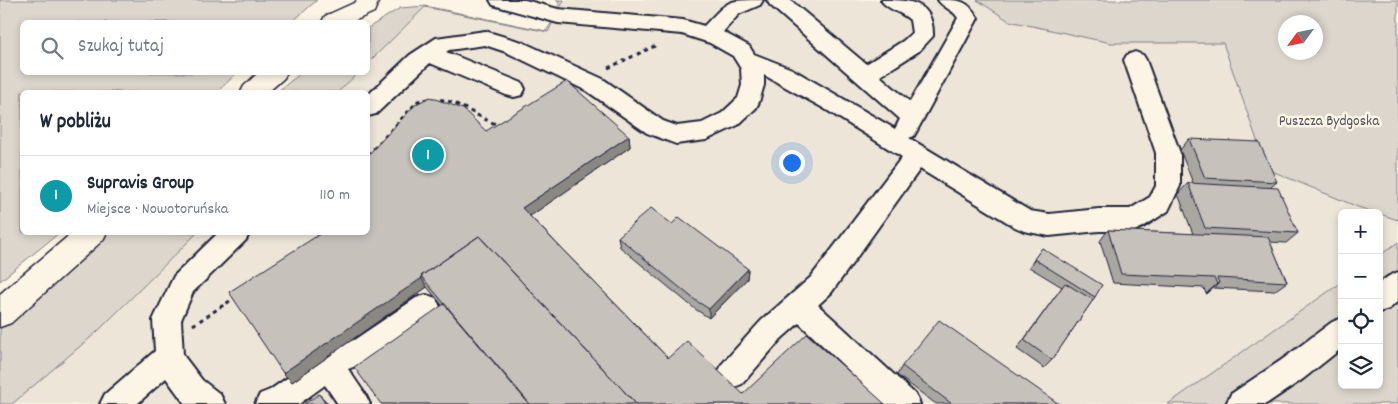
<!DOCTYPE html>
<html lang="pl">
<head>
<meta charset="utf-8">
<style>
	:root { --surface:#fff; --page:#f6f6f7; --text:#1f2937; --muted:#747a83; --line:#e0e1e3; --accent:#ea580c }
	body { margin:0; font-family:Dekko,sans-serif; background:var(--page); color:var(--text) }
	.controls { position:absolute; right:15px; bottom:15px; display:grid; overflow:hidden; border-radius:8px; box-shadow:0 2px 8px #0003 }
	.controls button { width:45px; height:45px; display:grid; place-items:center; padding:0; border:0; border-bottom:1px solid var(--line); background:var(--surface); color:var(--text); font:25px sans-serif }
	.compass { position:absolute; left:1278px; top:15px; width:45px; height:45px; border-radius:50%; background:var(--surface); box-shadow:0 2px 8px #0003; rotate:237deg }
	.you { position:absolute; left:791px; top:162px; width:18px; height:18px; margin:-12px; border:4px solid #fff; border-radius:50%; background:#1a73e8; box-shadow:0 0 0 8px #1a73e833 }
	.badge { display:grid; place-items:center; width:32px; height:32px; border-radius:50%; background:var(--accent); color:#fff; font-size:16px; font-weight:700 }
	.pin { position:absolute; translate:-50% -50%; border:2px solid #fff; box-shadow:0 1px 5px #0006 }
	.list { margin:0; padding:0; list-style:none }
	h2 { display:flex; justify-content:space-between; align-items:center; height:65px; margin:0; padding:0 20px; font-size:21px }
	h2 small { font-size:16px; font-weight:400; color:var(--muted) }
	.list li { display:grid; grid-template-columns:32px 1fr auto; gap:15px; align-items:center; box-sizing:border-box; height:80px; padding:0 20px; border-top:1px solid var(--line) }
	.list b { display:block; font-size:19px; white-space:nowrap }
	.list p { margin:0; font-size:16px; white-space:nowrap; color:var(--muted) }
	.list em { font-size:16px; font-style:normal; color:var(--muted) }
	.icon { flex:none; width:28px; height:28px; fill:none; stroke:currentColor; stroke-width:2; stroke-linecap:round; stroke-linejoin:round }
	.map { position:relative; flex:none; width:1398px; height:404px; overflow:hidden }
	.search { position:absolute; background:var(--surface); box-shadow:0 2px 8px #0003; left:20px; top:20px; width:350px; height:55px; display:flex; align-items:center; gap:12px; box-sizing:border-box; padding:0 18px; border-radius:8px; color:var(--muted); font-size:19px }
	.panel { position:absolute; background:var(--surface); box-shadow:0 2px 8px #0003; left:20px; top:90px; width:350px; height:145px; border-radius:8px }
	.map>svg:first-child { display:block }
</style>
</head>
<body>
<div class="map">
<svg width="1398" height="404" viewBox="0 0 1398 404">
	<rect width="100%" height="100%" fill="#fcf5e5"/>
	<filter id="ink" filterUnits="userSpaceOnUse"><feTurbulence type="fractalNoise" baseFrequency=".02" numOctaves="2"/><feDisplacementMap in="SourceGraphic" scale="10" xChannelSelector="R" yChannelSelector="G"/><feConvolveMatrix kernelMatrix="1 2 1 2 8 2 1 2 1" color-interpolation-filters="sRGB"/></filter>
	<g filter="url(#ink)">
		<path fill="#ece5d8" d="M 564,0 L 977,0 L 1010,21 L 1111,43 L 1223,43 L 1267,169 L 1375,213 L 1342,213 L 1342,282 L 1168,404 L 12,404 L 97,332 L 197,233 L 368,232 L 368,92 L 338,92 L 358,73 L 368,72 L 368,63 L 425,7 L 548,32 L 558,16 Z
			M 1379,214 L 1398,220 L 1398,242 L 1379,256 Z"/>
		<path fill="#dcd6cc" stroke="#7f7c84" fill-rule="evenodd" d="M 0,0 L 317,0 L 292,22 L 22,22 L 22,72 L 237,73 L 217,92 L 22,92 L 22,232 L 59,233 L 0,281 Z
			M 556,0 L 564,0 L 548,32 L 425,7 L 368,63 L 368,28 L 400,8 L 425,6 L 546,31 L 557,15 L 559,1 Z
			M 977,0 L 1398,0 L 1398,220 L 1358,207 L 1267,169 L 1223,43 L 1111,43 L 1009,21 ZM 1286,22 L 1316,22 L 1316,52 L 1286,52 Z
			M 301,73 L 301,72 L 358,73 L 338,92 L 277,92 Z
			M 108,233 L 197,233 L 97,332 L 12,404 L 0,404 L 0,321 Z
			M 1398,242 L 1398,404 L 1168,404 L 1342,282 L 1342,385 L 1379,385 L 1379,256 Z"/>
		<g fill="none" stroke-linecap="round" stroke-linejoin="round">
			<g stroke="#22223b" stroke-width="4">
				<path id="minor" d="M 490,0 L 525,0 L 558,9 L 683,20 L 704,26 C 729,0 726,0 763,0 L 760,5 L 739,14 L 723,32 L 749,46 L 754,54 L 792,69 L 895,129 L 900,119 L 770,5 L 767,0 L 790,0 L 866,64 L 903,41 L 912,33 L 910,20 C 902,12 886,9 881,0 C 908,0 934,0 933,36 L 919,51 L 880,76 L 910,102 L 958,18 C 953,9 943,8 938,0 C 962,0 967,0 978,18 L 914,136 L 909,138 L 1030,211 L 1049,214 L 1099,209 L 1130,209 L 1150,197 L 1156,186 L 1156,153 L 1124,60 L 1127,55 L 1135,52 L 1143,55 L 1146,60 L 1180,153 L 1180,186 L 1168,211 L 1143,227 L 1134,231 L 1099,231 L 1049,236 L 1024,231 L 1015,227 L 920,169 L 831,293 L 818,305 L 915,394 L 920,404 L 884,404 L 799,323 L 781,339 L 742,384 L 732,388 L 722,384 L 718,374 L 722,364 L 761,321 L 811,277 L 902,157 L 825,109 L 764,75 L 764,85 L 759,102 L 756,108 L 738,125 L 706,140 L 676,144 L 647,133 L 587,91 L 506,52 L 485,45 L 449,50 L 446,52 L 522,83 L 525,89 L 522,95 L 514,97 L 506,95 L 430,63 L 376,114 L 368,116 L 368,95 L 410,55 L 436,38 L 485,31 L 522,42 L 603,79 L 663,121 L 677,126 L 702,123 L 722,113 L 738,98 L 742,85 L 741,69 L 733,56 L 710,43 L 682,34 L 558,23 L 493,5 Z
					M 219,232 L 250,232 L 246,240 L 193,292 L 181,320 L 183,355 L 202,380 L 220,394 L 225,404 L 185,404 L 166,378 L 137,404 L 100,404 L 105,394 L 155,351 L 153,320 L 174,276 Z
					M 1398,272 L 1398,301 L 1389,309 L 1379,312 L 1379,283 L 1389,276 Z
					M 426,295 L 436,298 L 440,307 L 436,316 L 372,360 L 348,369 L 365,394 L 370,404 L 338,404 L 325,385 L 299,404 L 255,404 L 260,394 L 270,390 L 329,349 L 354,340 L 416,298 Z
					M 1342,318 L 1342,348 L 1303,379 L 1266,404 L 1226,404 L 1231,394 L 1283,359 L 1332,322 Z"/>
			</g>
			<g stroke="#22223b" stroke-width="3">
				<path id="major" d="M 357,0 L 379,0 L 374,12 L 352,22 L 322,22 L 325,16 L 356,2 Z
					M 259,72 L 287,72 L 284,78 L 268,92 L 241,92 L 244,86 Z
					M 73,232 L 107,232 L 103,240 L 11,323 L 0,327 L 0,294 Z"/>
			</g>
			<path stroke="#22223b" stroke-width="3" stroke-dasharray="4 4" stroke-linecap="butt" d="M 608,68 L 657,45
				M 368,155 L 418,101 C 452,92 469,115 499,125
				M 193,325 L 236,297"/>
			<use href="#minor" fill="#fcf5e5" fill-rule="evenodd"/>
			<use href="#major" fill="#fcf5e5" fill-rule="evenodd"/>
		</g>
		<path fill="#aaa6a1" stroke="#22223b" d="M 486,131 L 629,136 L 630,147 L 530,216 L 668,358 L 743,394 L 885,404 L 381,404 L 442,305 L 427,287 L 292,382 Z
			M 1189,139 L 1277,182 L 1271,187 L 1298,233 L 1286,243 L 1270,242 L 1287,282 L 1274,291 L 1213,288 L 1206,294 L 1204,288 L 1113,283 L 1100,241 L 1108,230 L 1193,234 L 1178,194 L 1188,183 L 1193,183 L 1180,150 Z
			M 672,224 L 748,269 L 747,279 L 709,318 L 695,309 L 620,247 L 618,237 Z
			M 1042,248 L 1095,297 L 1052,360 L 1044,368 L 1017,349 L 1062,287 L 1029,267 Z
			M 902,366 L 1059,404 L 936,404 L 897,375 Z"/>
		<path fill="#8b8783" stroke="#22223b" d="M 629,136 L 630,147 L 526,219 L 522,208 Z
			M 748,269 L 747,279 L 709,318 L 709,309 Z
			M 421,278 L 427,287 L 292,382 L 283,373 Z
			M 1219,283 L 1208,293 L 1206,294 L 1217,284 Z
			M 319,394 L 329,404 L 326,404 Z"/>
		<path fill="#c6c1bb" stroke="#22223b" d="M 567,81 L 629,136 L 522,208 L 668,358 L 687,341 L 743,394 L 807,334 L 885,404 L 636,404 L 479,236 L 421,276 L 422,278 L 283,373 L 229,292 L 323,232 L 368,232 L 368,155 L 416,104 L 430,97 L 463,109 L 486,131 Z
			M 1189,139 L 1259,142 L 1277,182 L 1205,178 Z
			M 1188,183 L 1278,188 L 1298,233 L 1205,228 Z
			M 651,208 L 672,224 L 679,217 L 748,269 L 709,309 L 695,300 L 618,237 Z
			M 1108,230 L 1268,237 L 1287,282 L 1217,278 L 1219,283 L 1217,284 L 1214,278 L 1121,274 Z
			M 479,236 L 636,404 L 530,404 L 421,276 Z
			M 1042,248 L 1102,285 L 1095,297 L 1034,259 Z
			M 1065,283 L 1093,300 L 1052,360 L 1024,340 Z
			M 444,304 L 529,404 L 381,404 L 354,367 Z
			M 939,320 L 1059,404 L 952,404 L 902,366 Z
			M 319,394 L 326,404 L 304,404 Z"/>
	</g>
	<g text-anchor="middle" stroke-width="5" stroke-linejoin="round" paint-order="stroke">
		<g font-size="15" fill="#504f5f" stroke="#fcf5e5">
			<text x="1329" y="125">Puszcza Bydgoska</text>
		</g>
	</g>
</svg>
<div class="controls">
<button>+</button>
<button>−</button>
<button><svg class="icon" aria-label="locate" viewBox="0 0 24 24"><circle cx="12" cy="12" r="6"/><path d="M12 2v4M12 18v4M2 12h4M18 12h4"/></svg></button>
<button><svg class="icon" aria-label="layers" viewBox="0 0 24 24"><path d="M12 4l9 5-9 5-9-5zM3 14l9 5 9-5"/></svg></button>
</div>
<svg class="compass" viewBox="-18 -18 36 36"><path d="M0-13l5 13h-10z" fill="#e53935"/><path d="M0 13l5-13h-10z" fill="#747a83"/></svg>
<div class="you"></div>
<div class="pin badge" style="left:428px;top:155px;background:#0f9aa8">1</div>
<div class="search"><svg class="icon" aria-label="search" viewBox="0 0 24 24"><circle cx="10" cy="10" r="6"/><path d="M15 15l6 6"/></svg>Szukaj tutaj</div>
<section class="panel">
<h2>W pobliżu<small></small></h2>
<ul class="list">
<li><span class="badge" style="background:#0f9aa8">1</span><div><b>Supravis Group</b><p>Miejsce · Nowotoruńska</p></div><em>110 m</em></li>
</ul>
</section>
</div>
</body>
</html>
